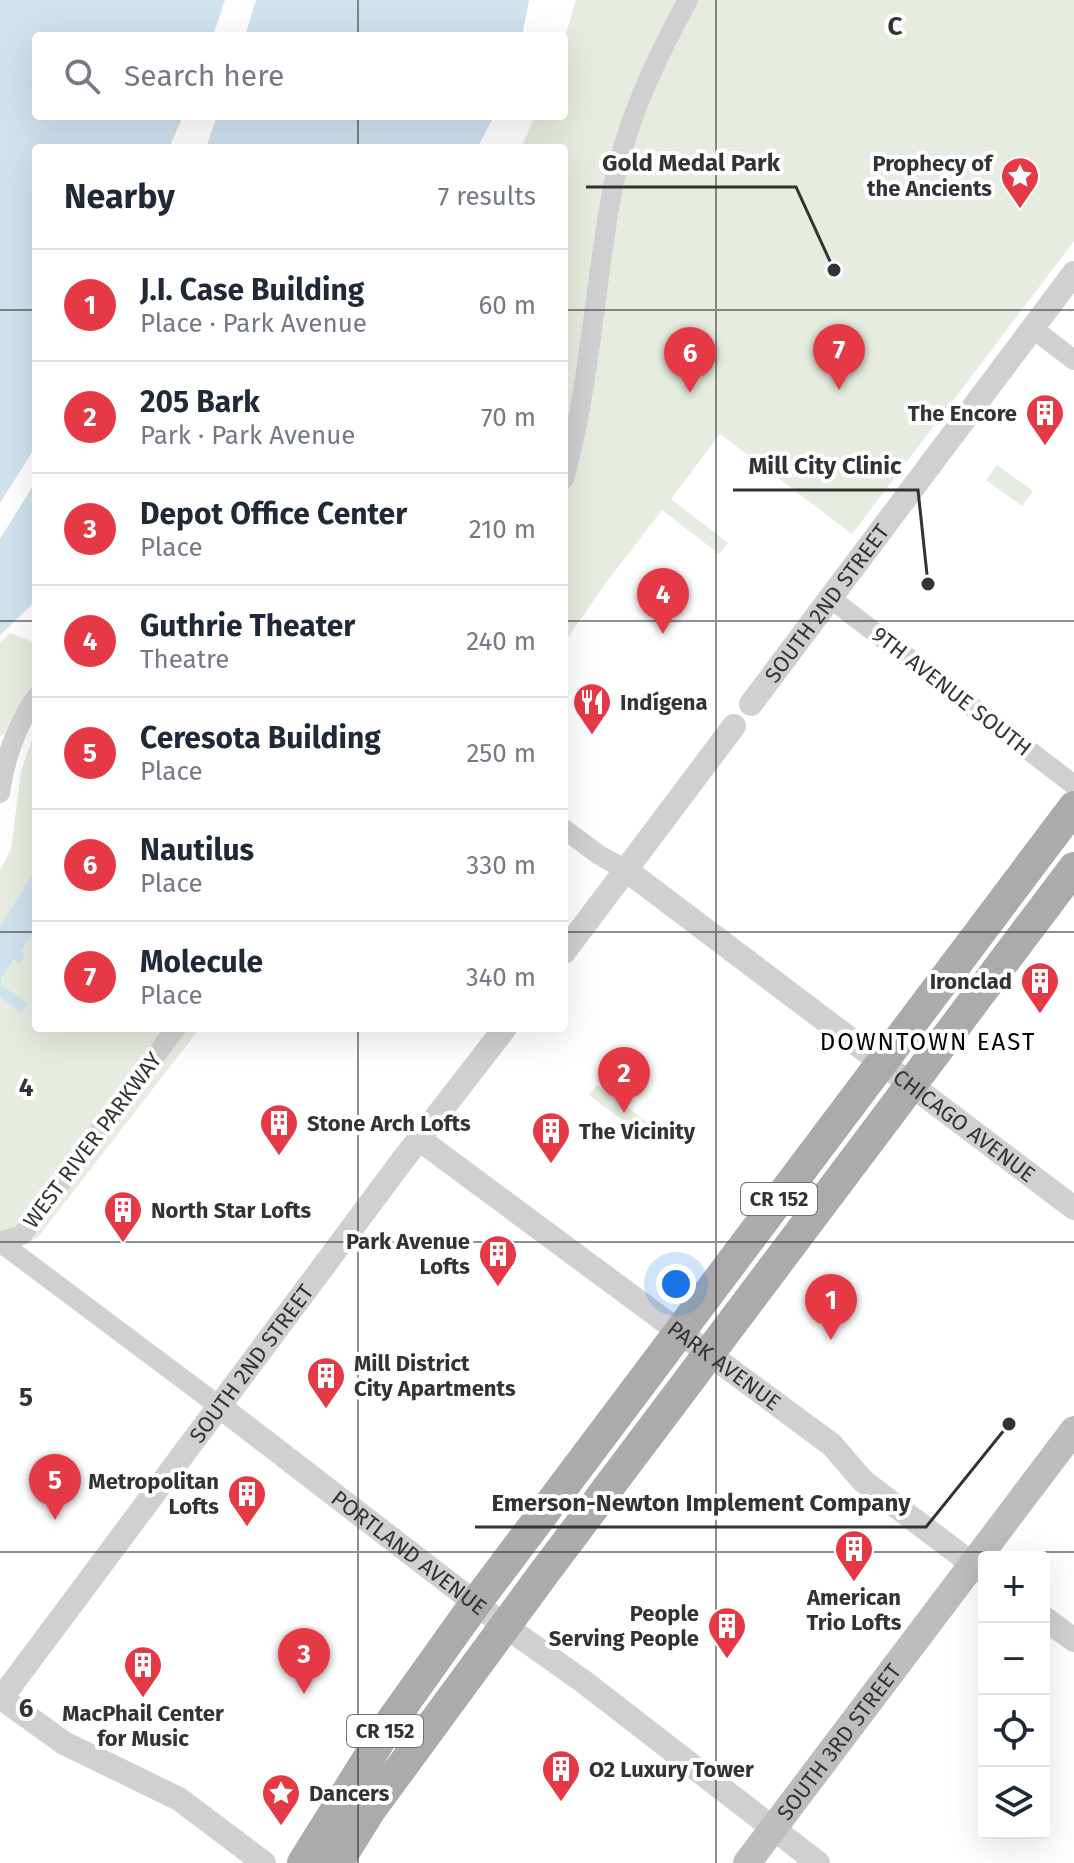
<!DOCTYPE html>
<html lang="en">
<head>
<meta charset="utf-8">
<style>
	:root { --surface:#fff; --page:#f2f2f3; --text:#1f2937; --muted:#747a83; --line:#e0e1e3; --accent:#e63946 }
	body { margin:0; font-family:"Fira Sans",sans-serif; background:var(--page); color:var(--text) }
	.controls { position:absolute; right:24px; bottom:24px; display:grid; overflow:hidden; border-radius:8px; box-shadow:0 8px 32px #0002 }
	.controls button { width:72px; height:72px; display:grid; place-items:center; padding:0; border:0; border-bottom:2px solid var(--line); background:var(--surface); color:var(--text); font:40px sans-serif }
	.you { position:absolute; left:676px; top:1284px; width:28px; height:28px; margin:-20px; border:6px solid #fff; border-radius:50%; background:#1a73e8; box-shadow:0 0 0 12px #1a73e833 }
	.badge { display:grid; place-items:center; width:52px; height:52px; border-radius:50%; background:var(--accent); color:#fff; font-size:26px; font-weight:700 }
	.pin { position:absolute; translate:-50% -66px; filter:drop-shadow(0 2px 4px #0008) }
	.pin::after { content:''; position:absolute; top:42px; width:28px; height:24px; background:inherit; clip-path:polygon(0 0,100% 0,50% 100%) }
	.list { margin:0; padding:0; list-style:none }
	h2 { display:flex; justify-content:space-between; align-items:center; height:104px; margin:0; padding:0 32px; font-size:34px }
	h2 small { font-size:26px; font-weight:400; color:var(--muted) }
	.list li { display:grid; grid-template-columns:52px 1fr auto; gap:24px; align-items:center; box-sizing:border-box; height:112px; padding:0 32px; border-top:2px solid var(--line) }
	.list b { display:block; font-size:30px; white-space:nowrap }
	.list p { margin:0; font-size:26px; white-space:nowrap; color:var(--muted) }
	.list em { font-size:26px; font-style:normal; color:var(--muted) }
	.icon { flex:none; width:44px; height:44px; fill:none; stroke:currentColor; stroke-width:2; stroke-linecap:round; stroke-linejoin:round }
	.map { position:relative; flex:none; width:1074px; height:1863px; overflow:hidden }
	.search { position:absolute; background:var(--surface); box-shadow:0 8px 32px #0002; left:32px; top:32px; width:536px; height:88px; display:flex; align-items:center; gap:20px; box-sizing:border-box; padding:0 28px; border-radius:8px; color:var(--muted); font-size:30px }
	.panel { position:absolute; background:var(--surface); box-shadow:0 8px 32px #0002; left:32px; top:144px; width:536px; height:888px; border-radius:8px }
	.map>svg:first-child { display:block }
</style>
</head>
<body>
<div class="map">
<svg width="1074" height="1863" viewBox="0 0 1074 1863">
	<rect width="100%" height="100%" fill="#fff"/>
	<path fill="#e6ecdf" d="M 576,0 L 1074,0 L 1074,241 L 852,534 L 720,434 L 671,499 L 728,543 L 719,554 L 662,510 L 605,584 L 564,643 L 564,148 L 521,148 L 535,116 L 564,116 L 564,40 Z
		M 997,465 L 1033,491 L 1022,506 L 986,480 Z
		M 10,633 L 36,643 L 36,682 L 14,713 L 4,734 L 0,736 L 0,642 Z
		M 36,728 L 36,868 L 0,926 L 0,870 L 11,849 L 21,771 Z
		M 36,928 L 36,1028 L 200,1028 L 38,1237 L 0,1256 L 0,997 L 21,1012 L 1,985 L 1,980 Z
		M 597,1085 L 659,1131 L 650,1141 L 589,1095 Z"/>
	<path fill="#cfe2ee" d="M 0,0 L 225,0 L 213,36 L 36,36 L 36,116 L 183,116 L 169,148 L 36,148 L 36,446 L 0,503 Z
		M 256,0 L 529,0 L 522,36 L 245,36 Z
		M 217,116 L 494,116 L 477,148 L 206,148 Z
		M 36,481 L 36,601 L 0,635 L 0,539 Z
		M 36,868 L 36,928 L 22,950 L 24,958 L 20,963 L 14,960 L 1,980 L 1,985 L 28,1004 L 21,1013 L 0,997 L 0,926 Z"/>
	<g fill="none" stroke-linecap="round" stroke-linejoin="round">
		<path stroke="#d0d0d0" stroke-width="20" d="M 1032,328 L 1074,360
			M 564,479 C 589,389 594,295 610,203 C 622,131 653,64 688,0
			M 830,598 L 1074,785
			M 0,793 C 5,758 15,727 36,697
			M 564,829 L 599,855 L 626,870
			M 0,1242 L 22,1235 L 176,1028
			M 0,1242 L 219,1406"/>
		<g stroke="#d0d0d0" stroke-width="24">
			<path id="s1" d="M 751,704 L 1074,273"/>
			<path id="s2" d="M 626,870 L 1074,1208"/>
			<path d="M 564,952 L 734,726"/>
			<path id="s3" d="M 419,1139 L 832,1445 L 863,1481 L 984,1573"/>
			<path id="s4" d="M 219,1406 L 505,1626 L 584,1682 L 818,1863"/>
			<path d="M 1044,1618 L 1074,1640"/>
			<path d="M 0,1697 L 64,1743 L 179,1799 L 264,1863"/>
			<path id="s5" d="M 0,1700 L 402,1161 L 505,1028"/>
		</g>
		<path stroke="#bdbdbd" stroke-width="28" id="s6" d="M 747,1863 L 1074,1430"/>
		<path stroke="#ababab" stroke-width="32" d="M 303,1863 L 393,1719 L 475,1604 L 1074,807
			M 337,1863 L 370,1810 L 544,1573 L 1074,868"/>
	</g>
	<path fill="none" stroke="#333" stroke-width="2" stroke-opacity="0.55" d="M 358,0 L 358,36M 716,0 L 716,1863M 358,116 L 358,148M 0,310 L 36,310M 564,310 L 1074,310M 0,621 L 36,621M 564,621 L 1074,621M 0,932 L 36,932M 564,932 L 1074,932M 358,1028 L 358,1863M 0,1242 L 1074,1242M 0,1552 L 1074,1552"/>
	<defs>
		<g id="sight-pin" transform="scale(2)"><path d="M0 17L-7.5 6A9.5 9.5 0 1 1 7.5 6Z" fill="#e63946" stroke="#fff"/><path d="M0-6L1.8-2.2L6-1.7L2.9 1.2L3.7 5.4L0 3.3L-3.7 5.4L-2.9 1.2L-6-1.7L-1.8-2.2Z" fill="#fff"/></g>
		<g id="building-pin" transform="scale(2)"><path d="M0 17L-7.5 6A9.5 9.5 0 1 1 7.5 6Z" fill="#e63946" stroke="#fff"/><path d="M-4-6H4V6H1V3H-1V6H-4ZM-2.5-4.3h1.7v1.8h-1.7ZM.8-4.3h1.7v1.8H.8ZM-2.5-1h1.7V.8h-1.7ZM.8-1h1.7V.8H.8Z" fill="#fff"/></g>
		<g id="restaurant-pin" transform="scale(2)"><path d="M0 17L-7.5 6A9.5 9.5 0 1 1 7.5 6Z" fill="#e63946" stroke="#fff"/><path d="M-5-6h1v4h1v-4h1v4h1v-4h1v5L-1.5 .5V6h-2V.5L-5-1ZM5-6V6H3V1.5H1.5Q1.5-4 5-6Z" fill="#fff"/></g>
	</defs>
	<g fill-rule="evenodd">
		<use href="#sight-pin" x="1020" y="176"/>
		<use href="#building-pin" x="1045" y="413"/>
		<use href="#restaurant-pin" x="592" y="702"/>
		<use href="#building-pin" x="1040" y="981"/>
		<use href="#building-pin" x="279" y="1123"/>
		<use href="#building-pin" x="551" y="1131"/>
		<use href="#building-pin" x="123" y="1210"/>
		<use href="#building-pin" x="498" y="1254"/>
		<use href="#building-pin" x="326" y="1376"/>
		<use href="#building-pin" x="247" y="1494"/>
		<use href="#building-pin" x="854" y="1549"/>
		<use href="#building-pin" x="727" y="1626"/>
		<use href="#building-pin" x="143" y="1665"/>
		<use href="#building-pin" x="561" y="1769"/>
		<use href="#sight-pin" x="281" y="1793"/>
	</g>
	<g text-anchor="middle" stroke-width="8" stroke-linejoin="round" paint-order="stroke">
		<g fill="#fff" stroke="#707070" stroke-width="2">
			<rect x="741" y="1183" width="76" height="32" rx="6"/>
			<rect x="347" y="1715" width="76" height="32" rx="6"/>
		</g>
		<g font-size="20" font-weight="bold" fill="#333">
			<text x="779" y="1206">CR 152</text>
			<text x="385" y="1738">CR 152</text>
		</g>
		<g font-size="22" font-weight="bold" fill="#333" stroke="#fff" text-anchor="start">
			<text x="992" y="171" text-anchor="end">Prophecy of<tspan x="992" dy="25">the Ancients</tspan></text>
			<text x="1017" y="421" text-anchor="end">The Encore</text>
			<text x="620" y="710">Indígena</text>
			<text x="1012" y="989" text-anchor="end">Ironclad</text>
			<text x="307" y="1131">Stone Arch Lofts</text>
			<text x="579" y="1139">The Vicinity</text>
			<text x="151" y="1218">North Star Lofts</text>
			<text x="470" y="1249" text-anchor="end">Park Avenue<tspan x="470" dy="25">Lofts</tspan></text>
			<text x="354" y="1371">Mill District<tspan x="354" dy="25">City Apartments</tspan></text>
			<text x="219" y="1489" text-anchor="end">Metropolitan<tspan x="219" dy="25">Lofts</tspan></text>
			<text x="854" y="1605" text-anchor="middle">American<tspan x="854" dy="25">Trio Lofts</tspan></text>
			<text x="699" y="1621" text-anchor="end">People<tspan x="699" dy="25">Serving People</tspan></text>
			<text x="143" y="1721" text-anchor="middle">MacPhail Center<tspan x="143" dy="25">for Music</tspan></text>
			<text x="589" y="1777">O2 Luxury Tower</text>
			<text x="309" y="1801">Dancers</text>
		</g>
		<g font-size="22" fill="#333" stroke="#fff">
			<text dy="8" stroke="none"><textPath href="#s1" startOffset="126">SOUTH 2ND STREET</textPath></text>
			<text transform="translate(952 691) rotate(38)" y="8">9TH AVENUE SOUTH</text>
			<text dy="8" stroke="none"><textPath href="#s2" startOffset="424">CHICAGO AVENUE</textPath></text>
			<text transform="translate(92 1140) rotate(-53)" y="8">WEST RIVER PARKWAY</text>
			<text dy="8" stroke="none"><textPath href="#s5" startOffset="420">SOUTH 2ND STREET</textPath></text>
			<text dy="8" stroke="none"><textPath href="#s3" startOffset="380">PARK AVENUE</textPath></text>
			<text dy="8" stroke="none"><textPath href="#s4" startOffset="240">PORTLAND AVENUE</textPath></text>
			<text dy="8" stroke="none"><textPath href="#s6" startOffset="152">SOUTH 3RD STREET</textPath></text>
		</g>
		<g font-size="24" letter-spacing="2" fill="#000" stroke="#fff">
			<text x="928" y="1050">DOWNTOWN EAST</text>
		</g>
	</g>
	<g font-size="26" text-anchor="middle" font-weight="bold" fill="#333" stroke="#fff" stroke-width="8" stroke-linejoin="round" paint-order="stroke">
		<text x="895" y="35">C</text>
		<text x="26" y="1096">4</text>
		<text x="26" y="1406">5</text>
		<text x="26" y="1717">6</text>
	</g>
	<path fill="none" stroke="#333" stroke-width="3" d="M834 270L796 187H586M928 584L918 490H733M1009 1424L926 1527H475"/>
	<g fill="#333" stroke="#fff" stroke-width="3">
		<circle cx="834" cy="270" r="8"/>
		<circle cx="928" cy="584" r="8"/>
		<circle cx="1009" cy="1424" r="8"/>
	</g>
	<g font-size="24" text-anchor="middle" font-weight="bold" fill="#333" stroke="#fff" stroke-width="8" stroke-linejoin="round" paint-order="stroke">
		<text x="691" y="171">Gold Medal Park</text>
		<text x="825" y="474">Mill City Clinic</text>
		<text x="701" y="1511">Emerson-Newton Implement Company</text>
	</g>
</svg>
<div class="controls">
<button>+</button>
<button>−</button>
<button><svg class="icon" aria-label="locate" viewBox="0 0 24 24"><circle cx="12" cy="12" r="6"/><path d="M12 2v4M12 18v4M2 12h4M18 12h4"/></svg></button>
<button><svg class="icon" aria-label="layers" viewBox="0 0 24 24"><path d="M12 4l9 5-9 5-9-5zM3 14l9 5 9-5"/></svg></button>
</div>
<div class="you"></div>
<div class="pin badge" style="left:831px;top:1340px">1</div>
<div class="pin badge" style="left:624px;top:1113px">2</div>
<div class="pin badge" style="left:304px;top:1694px">3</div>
<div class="pin badge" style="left:663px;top:634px">4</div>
<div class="pin badge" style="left:55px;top:1520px">5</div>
<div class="pin badge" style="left:690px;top:393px">6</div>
<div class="pin badge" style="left:839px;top:390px">7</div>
<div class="search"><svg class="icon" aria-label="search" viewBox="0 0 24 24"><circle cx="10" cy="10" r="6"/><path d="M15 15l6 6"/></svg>Search here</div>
<section class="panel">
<h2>Nearby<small>7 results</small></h2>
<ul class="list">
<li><span class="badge">1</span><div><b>J.I. Case Building</b><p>Place · Park Avenue</p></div><em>60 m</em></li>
<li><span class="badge">2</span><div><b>205 Bark</b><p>Park · Park Avenue</p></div><em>70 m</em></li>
<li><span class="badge">3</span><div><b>Depot Office Center</b><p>Place</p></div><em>210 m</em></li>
<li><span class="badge">4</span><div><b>Guthrie Theater</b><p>Theatre</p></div><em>240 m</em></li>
<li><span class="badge">5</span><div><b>Ceresota Building</b><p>Place</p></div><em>250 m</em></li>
<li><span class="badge">6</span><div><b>Nautilus</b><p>Place</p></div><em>330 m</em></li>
<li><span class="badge">7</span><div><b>Molecule</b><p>Place</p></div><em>340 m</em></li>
</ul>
</section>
</div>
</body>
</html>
